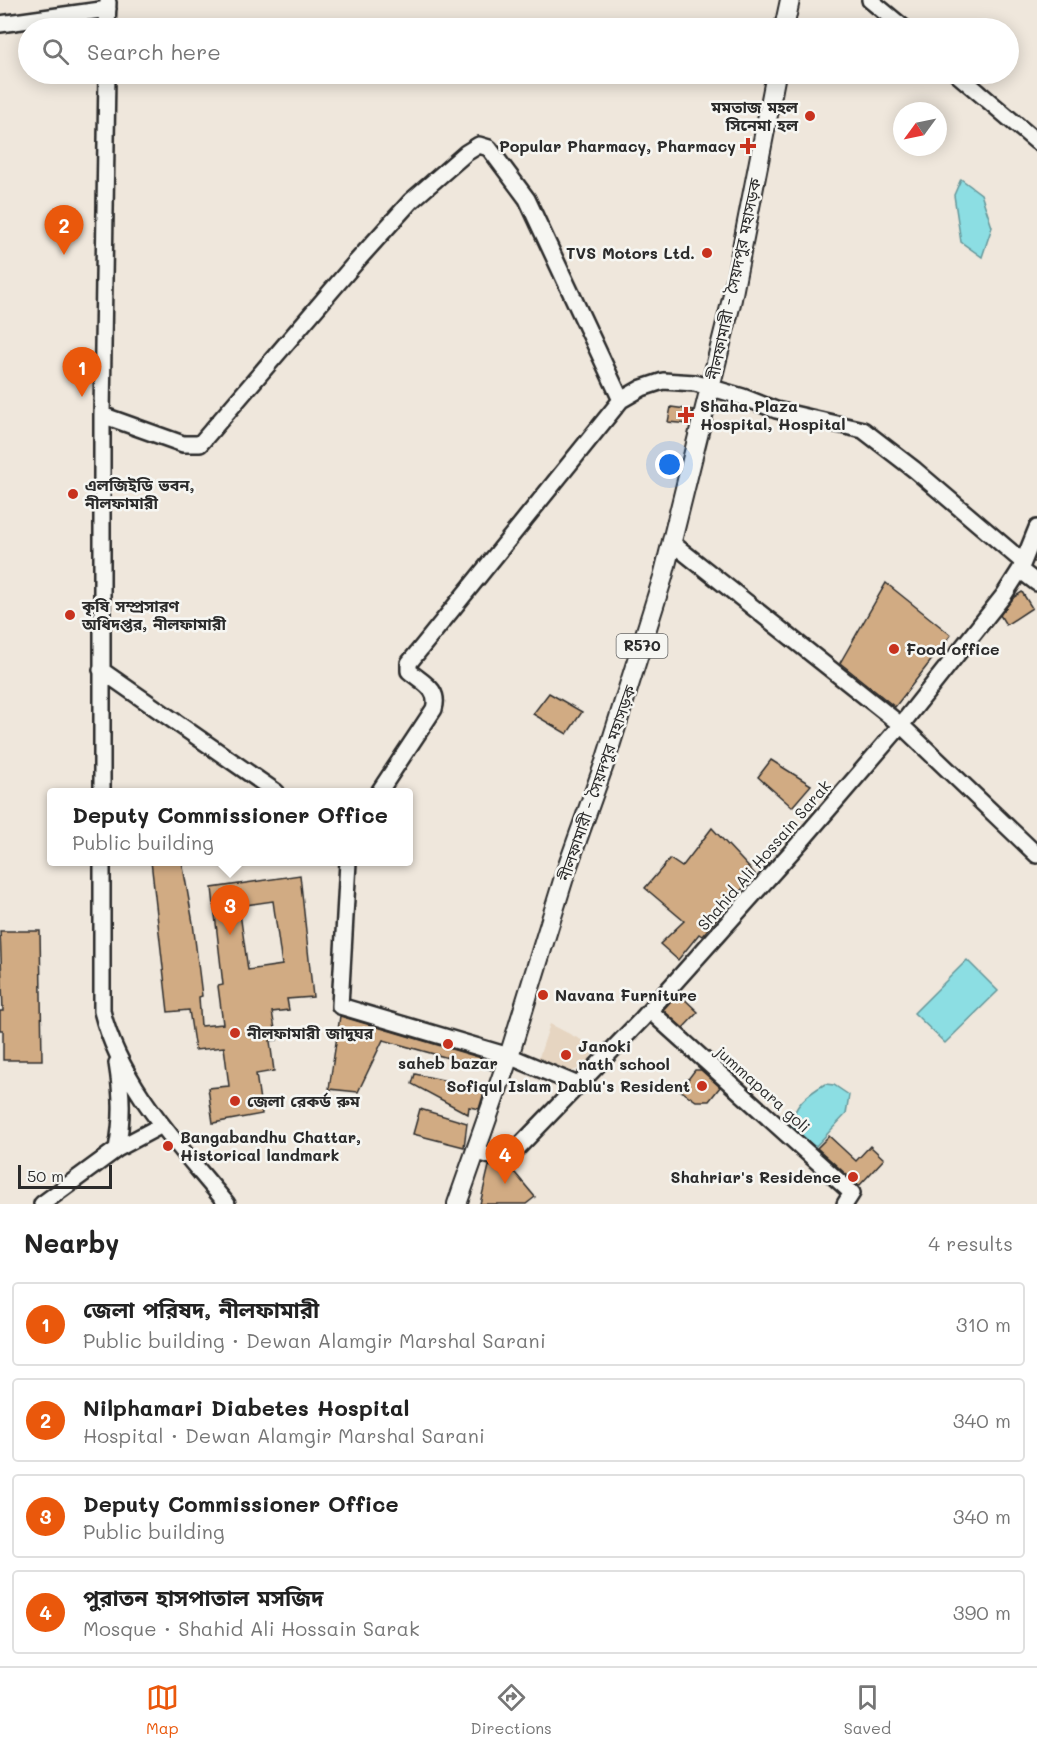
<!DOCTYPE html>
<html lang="en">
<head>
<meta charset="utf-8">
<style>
	:root { --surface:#fff; --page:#f2f2f2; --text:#222; --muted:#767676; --line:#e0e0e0; --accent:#ea580c }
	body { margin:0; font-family:Mali,"Noto Sans Bengali",sans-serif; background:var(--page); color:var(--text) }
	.compass { position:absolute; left:893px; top:102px; width:54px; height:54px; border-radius:50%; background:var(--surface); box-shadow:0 3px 15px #0003; rotate:237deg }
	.scale { position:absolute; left:18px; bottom:15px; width:94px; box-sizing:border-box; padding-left:6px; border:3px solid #2b2b2b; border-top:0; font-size:16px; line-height:21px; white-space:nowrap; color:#2b2b2b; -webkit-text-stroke:4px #f6f6f2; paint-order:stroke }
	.you { position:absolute; left:670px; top:465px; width:21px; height:21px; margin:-15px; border:4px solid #fff; border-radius:50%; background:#1a73e8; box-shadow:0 0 0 9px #1a73e833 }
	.badge { display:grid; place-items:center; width:39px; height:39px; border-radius:50%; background:var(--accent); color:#fff; font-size:20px; font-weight:700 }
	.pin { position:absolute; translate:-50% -50px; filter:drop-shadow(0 2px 3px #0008) }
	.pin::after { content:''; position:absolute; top:32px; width:21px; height:18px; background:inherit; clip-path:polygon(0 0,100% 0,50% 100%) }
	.popup { position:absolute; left:47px; top:788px; width:366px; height:78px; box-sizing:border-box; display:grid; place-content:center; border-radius:6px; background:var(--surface); filter:drop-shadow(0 2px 4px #0005); font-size:20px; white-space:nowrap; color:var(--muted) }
	.popup b { font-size:22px; color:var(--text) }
	.popup::after { content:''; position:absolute; left:50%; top:100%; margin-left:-12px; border:12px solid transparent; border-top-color:var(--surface) }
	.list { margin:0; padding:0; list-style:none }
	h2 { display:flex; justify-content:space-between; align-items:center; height:78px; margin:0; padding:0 24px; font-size:26px }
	h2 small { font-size:20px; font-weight:400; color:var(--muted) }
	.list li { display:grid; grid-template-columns:39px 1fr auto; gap:18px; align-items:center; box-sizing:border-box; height:84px; margin:0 12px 12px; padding:0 12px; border:2px solid var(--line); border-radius:6px }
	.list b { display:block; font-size:22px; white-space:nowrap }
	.list p { margin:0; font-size:20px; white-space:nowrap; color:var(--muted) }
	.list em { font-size:20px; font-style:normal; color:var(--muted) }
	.icon { flex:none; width:33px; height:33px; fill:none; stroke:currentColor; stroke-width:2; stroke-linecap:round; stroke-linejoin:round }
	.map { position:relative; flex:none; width:1037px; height:1204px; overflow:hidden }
	.search { position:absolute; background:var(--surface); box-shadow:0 3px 15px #0003; left:18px; right:18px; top:18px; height:66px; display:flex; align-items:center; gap:15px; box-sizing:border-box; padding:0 21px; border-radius:33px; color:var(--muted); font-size:22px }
	.sheet { height:462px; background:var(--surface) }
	nav { display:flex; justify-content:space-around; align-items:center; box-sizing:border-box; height:84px; border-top:2px solid var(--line); background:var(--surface); font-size:16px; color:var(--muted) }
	nav a { display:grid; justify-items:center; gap:3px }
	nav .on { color:var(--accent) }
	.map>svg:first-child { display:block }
</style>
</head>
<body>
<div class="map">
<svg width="1037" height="1204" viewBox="0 0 1037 1204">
	<rect width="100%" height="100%" fill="#efe7dc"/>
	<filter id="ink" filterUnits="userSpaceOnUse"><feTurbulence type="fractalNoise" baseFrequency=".0167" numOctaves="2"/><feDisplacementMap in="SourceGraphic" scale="12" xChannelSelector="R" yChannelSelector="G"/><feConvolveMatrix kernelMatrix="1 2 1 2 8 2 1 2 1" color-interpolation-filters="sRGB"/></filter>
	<g filter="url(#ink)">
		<path fill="#e6d5c1" d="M 550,1024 L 595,1047 L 587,1065 L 568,1073 L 537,1063 Z"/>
		<path fill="#8cdee3" stroke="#659699" stroke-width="1.5" d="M 961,179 L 981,194 L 992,227 L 982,257 L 961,242 L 954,195 Z
			M 967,960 L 998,991 L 945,1043 L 914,1013 Z
			M 825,1084 L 834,1085 L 849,1095 L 846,1114 L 815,1147 L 791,1126 C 793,1105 808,1094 825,1084 Z"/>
		<path fill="#d1ab83" stroke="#2b2b2b" stroke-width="1.5" fill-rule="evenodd" d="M 671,407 L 693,410 L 689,424 L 668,422 Z
			M 886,583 L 951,635 L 895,707 L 840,663 Z
			M 1022,592 L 1032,608 L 1006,625 L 1000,615 L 1014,597 Z
			M 549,693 L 582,712 L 567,734 L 533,714 Z
			M 771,760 L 811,785 L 792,807 L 758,777 Z
			M 712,828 L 755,874 L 702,936 L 699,934 L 678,960 L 660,944 L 684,921 L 645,888 L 670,859 L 682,867 Z
			M 151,861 L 182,861 L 193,923 L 202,996 L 199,997 L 201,1026 L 223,1024 L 218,986 L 223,985 L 212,888 L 300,875 L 313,997 L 287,999 L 289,1010 L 272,1012 L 277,1040 L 270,1041 L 274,1071 L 256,1074 L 262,1114 L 213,1123 L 208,1088 L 229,1086 L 224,1047 L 195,1050 L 189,1010 L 168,1012 ZM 273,901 L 282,965 L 248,970 L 239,906 Z
			M 0,931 L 40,931 L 42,1060 L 3,1060 L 3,1030 L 0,1030 L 0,1011 L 3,1011 Z
			M 678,993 L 698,1012 L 683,1028 L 663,1010 Z
			M 340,1016 L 495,1062 L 492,1070 L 383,1040 L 358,1092 L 329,1089 Z
			M 695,1070 L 701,1070 L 720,1087 L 709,1101 L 696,1101 L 680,1090 Z
			M 415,1074 L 485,1089 L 479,1109 L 469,1107 L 468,1114 L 412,1084 Z
			M 420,1109 L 467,1123 L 464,1147 L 413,1134 Z
			M 829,1136 L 856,1161 L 870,1146 L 884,1159 L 859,1186 L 817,1148 Z
			M 489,1166 L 515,1173 L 535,1197 L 526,1204 L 480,1204 Z"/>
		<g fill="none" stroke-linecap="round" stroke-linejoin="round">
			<g stroke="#2b2b2b" stroke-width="20">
				<path id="minor" d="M 870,0 L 904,28
					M 0,24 L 108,9
					M 107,28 L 108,2
					M 957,74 L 1037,142
					M 102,415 L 183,444 L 200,444 L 356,262 L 411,201 L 466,153 L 479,145 L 489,148 L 527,199 L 621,400
					M 672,543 L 901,725 L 1037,855
					M 1020,570 L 1037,583
					M 101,670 L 276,792
					M 102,792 L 102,415 L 107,74
					M 379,792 L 434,709 C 440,689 423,683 409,671 L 409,663 L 621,400 L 642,388 L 663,381 L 695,383 L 743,397 L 776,410 L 863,430 L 915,470 L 1023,562
					M 102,862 L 102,1011 C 121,1087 179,1145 227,1204
					M 348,862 L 340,1006 L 509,1056 L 578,1085
					M 650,1011 L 852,1193 L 845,1204
					M 117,1063 C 122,1094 123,1118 117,1149
					M 477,1152 L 506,1160 L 642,1019 L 803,839 L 901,725 L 1004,595 L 1020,570 L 1037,528
					M 42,1204 L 117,1149 L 162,1125"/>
			</g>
			<g stroke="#2b2b2b" stroke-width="22">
				<path id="major" d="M 784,28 L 790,0
					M 457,1204 L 509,1056 L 566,871 L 605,762 L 663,577 L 732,299 L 776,74"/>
			</g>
			<use href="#minor" stroke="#f6f6f2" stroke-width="15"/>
			<use href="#major" stroke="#f6f6f2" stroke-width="18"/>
		</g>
	</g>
	<g fill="#c8321e" stroke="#f6f6f2" stroke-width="2">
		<circle cx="810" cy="116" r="6"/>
		<path d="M745 137h6v6h6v6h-6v6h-6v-6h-6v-6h6z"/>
		<circle cx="707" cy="253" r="6"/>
		<path d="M683 406h6v6h6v6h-6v6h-6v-6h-6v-6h6z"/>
		<circle cx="73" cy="494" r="6"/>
		<circle cx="70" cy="615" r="6"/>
		<circle cx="894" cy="649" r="6"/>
		<circle cx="543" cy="995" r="6"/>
		<circle cx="235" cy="1033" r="6"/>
		<circle cx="448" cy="1044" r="6"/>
		<circle cx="566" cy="1055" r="6"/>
		<circle cx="702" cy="1086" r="6"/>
		<circle cx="235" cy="1101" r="6"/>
		<circle cx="168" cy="1146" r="6"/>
		<circle cx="853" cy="1177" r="6"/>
	</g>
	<g text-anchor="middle" stroke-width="5" stroke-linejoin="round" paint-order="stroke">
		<rect fill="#f6f6f2" stroke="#686867" stroke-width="1.5" x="616.5" y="634" width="51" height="24" rx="4.5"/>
		<g font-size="15" font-weight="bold" fill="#2b2b2b">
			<text x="642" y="651">R570</text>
		</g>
		<g font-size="16" font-weight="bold" fill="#2b2b2b" stroke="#f6f6f2" text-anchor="start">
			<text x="798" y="113" text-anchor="end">মমতাজ মহল<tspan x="798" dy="18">সিনেমা হল</tspan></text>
			<text x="736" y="152" text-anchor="end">Popular Pharmacy, Pharmacy</text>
			<text x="695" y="259" text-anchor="end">TVS Motors Ltd.</text>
			<text x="700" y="412">Shaha Plaza<tspan x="700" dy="18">Hospital, Hospital</tspan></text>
			<text x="85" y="491">এলজিইডি ভবন,<tspan x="85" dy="18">নীলফামারী</tspan></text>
			<text x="82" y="612">কৃষি সম্প্রসারণ<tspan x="82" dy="18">অধিদপ্তর, নীলফামারী</tspan></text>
			<text x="906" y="655">Food office</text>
			<text x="555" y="1001">Navana Furniture</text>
			<text x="247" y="1039">নীলফামারী জাদুঘর</text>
			<text x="578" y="1052">Janoki<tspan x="578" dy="18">nath school</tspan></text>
			<text x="448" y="1069" text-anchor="middle">saheb bazar</text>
			<text x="690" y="1092" text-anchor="end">Sofiqul Islam Dablu's Resident</text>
			<text x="247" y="1107">জেলা রেকর্ড রুম</text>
			<text x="180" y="1143">Bangabandhu Chattar,<tspan x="180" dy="18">Historical landmark</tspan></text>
			<text x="841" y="1183" text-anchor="end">Shahriar's Residence</text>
		</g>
		<g font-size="16" fill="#2b2b2b" stroke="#f6f6f2">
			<text transform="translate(734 279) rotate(-78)" y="6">নীলফামারী - সৈয়দপুর মহাসড়ক</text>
			<text transform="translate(597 783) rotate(-71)" y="6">নীলফামারী - সৈয়দপুর মহাসড়ক</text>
			<text transform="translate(764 855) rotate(-49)" y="6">Shahid Ali Hossain Sarak</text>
			<text transform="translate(763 1089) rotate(42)" y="6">jummapara goli</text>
		</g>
	</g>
</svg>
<svg class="compass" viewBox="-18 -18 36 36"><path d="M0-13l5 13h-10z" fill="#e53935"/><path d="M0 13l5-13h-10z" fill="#767676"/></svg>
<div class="scale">50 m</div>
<div class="you"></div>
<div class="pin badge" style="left:82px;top:397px">1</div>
<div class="pin badge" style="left:64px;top:255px">2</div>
<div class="pin badge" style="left:230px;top:935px">3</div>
<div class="popup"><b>Deputy Commissioner Office</b>Public building</div>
<div class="pin badge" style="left:505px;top:1184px">4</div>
<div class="search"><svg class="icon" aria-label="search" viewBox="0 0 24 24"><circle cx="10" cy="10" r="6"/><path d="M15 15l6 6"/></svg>Search here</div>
</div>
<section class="sheet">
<h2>Nearby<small>4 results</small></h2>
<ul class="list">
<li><span class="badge">1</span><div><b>জেলা পরিষদ, নীলফামারী</b><p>Public building · Dewan Alamgir Marshal Sarani</p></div><em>310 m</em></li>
<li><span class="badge">2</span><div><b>Nilphamari Diabetes Hospital</b><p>Hospital · Dewan Alamgir Marshal Sarani</p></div><em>340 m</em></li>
<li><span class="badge">3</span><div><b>Deputy Commissioner Office</b><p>Public building</p></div><em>340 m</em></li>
<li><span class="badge">4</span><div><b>পুরাতন হাসপাতাল মসজিদ</b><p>Mosque · Shahid Ali Hossain Sarak</p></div><em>390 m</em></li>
</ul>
</section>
<nav>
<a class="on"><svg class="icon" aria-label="map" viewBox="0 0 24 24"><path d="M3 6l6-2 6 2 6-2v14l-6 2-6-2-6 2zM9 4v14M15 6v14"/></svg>Map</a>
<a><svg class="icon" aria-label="directions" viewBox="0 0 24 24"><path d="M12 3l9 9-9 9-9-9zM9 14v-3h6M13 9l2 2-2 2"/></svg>Directions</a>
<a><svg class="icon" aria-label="saved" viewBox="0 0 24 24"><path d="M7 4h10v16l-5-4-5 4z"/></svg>Saved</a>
</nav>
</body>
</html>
